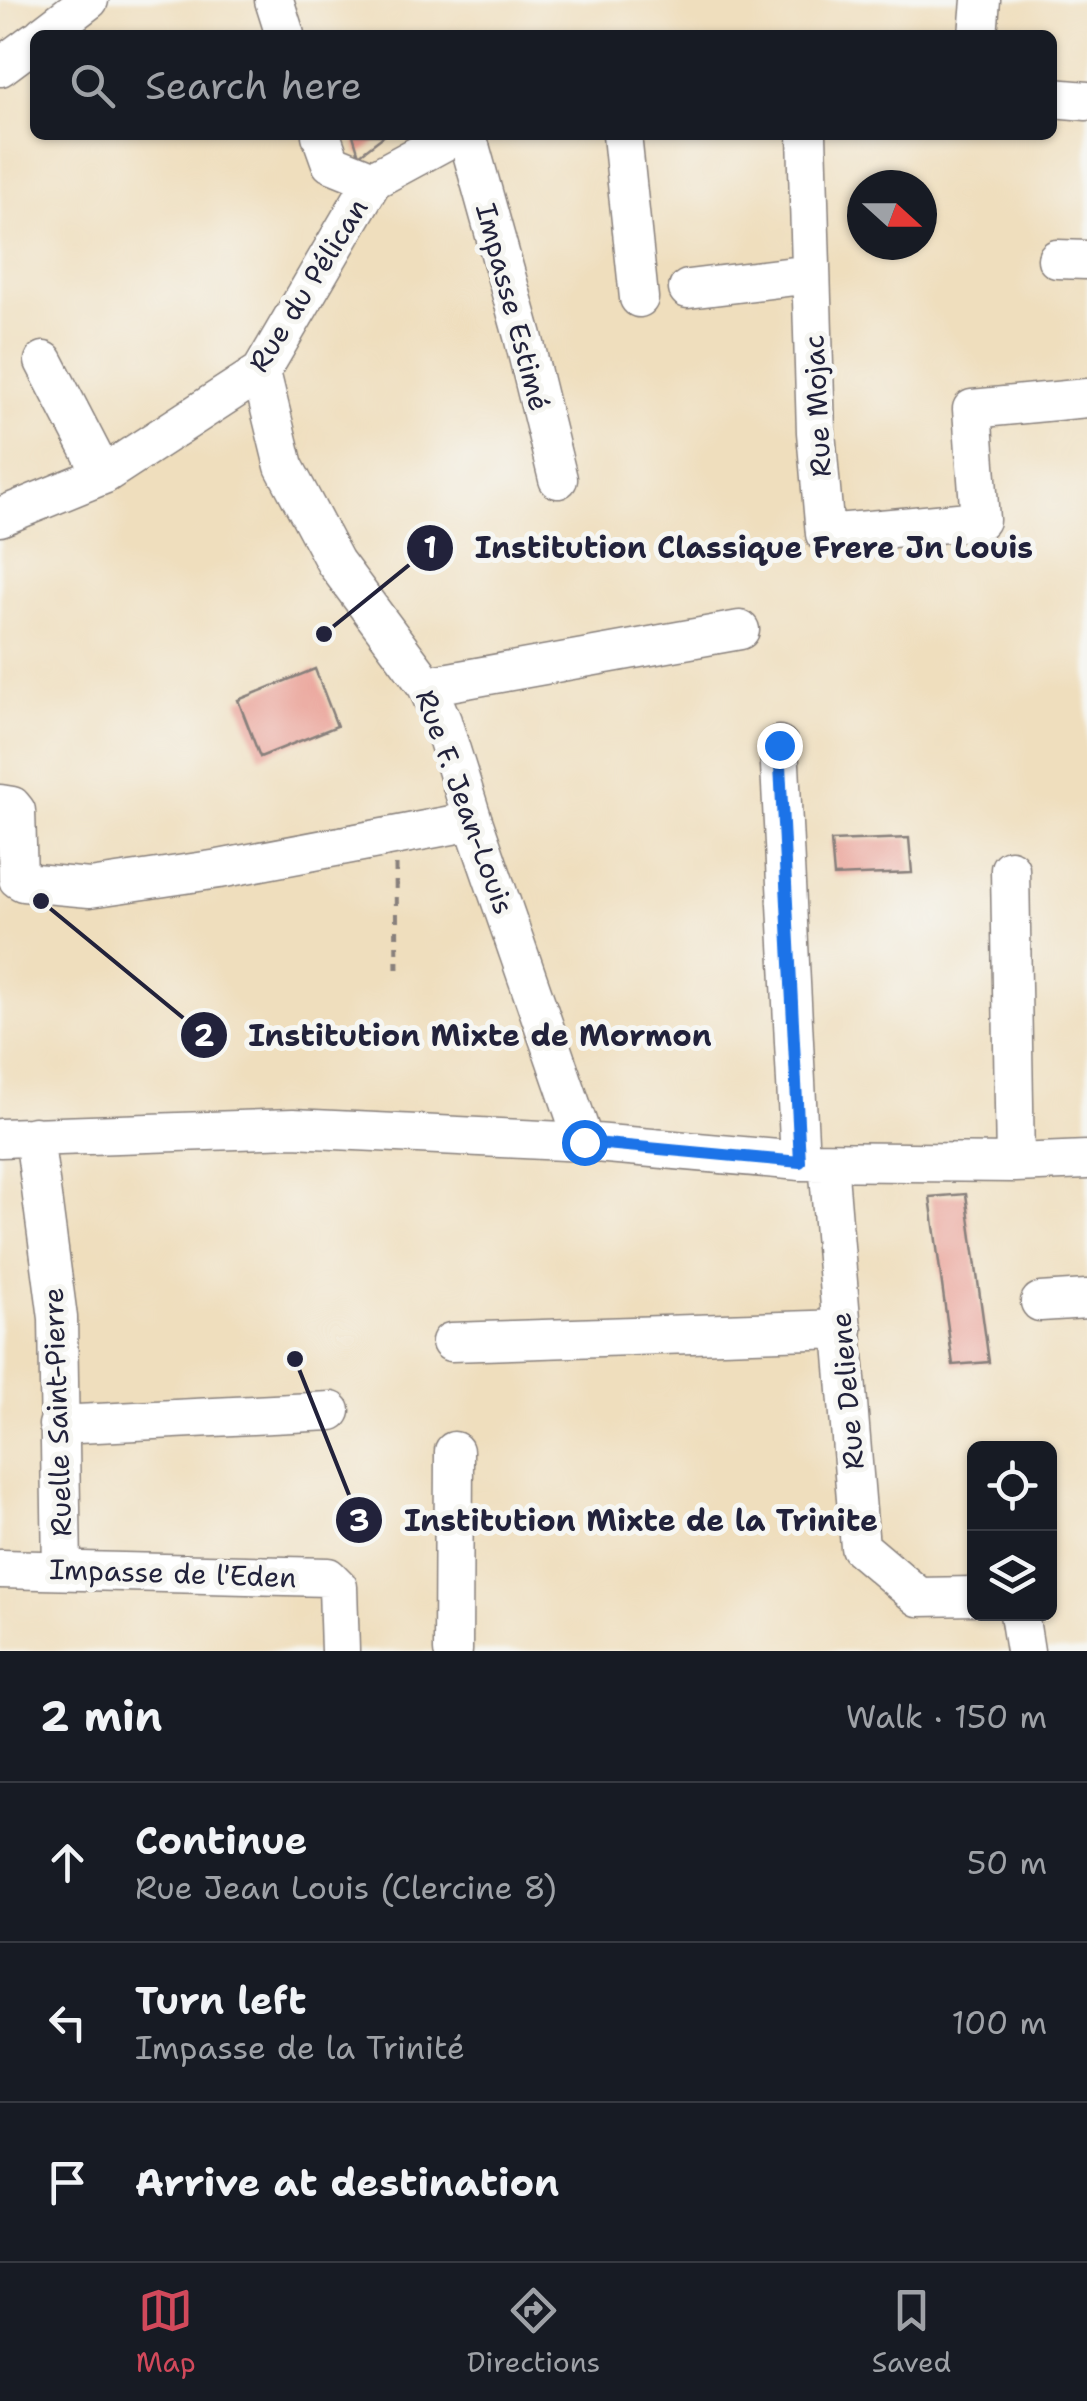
<!DOCTYPE html>
<html lang="en">
<head>
<meta charset="utf-8">
<style>
	:root { --surface:#171b24; --page:#20242c; --text:#f1f3f6; --muted:#9ea1a6; --line:#363941; --accent:#d1495b }
	body { margin:0; font-family:"Shantell Sans",sans-serif; background:var(--page); color:var(--text) }
	.controls { position:absolute; right:30px; bottom:30px; display:grid; overflow:hidden; border-radius:15px; box-shadow:0 2px 8px #0004 }
	.controls button { width:90px; height:90px; display:grid; place-items:center; padding:0; border:0; border-bottom:2px solid var(--line); background:var(--surface); color:var(--text); font:50px sans-serif }
	.compass { position:absolute; left:847px; top:170px; width:90px; height:90px; border-radius:50%; background:var(--surface); box-shadow:0 2px 8px #0004; rotate:111deg }
	.stop { position:absolute; width:30px; height:30px; margin:-22px; border:8px solid #1a73e8; border-radius:50%; background:#fff }
	.stop.end { background:#1a73e8; border-color:#fff; box-shadow:0 2px 10px #0008 }
	.list { margin:0; padding:0; list-style:none }
	h2 { display:flex; justify-content:space-between; align-items:center; height:130px; margin:0; padding:0 40px; font-size:42px }
	h2 small { font-size:32px; font-weight:400; color:var(--muted) }
	.list li { display:grid; grid-template-columns:65px 1fr auto; gap:30px; align-items:center; box-sizing:border-box; height:160px; padding:0 40px; border-top:2px solid var(--line) }
	.list b { display:block; font-size:38px; white-space:nowrap }
	.list p { margin:0; font-size:32px; white-space:nowrap; color:var(--muted) }
	.list em { font-size:32px; font-style:normal; color:var(--muted) }
	.icon { flex:none; width:55px; height:55px; fill:none; stroke:currentColor; stroke-width:2; stroke-linecap:round; stroke-linejoin:round }
	.map { position:relative; flex:none; width:1087px; height:1651px; overflow:hidden }
	.search { position:absolute; background:var(--surface); box-shadow:0 2px 8px #0004; left:30px; right:30px; top:30px; height:110px; display:flex; align-items:center; gap:25px; box-sizing:border-box; padding:0 35px; border-radius:15px; color:var(--muted); font-size:38px }
	.sheet { height:610px; background:var(--surface) }
	nav { display:flex; justify-content:space-around; align-items:center; box-sizing:border-box; height:140px; border-top:2px solid var(--line); background:var(--surface); font-size:28px; color:var(--muted) }
	nav a { display:grid; justify-items:center; gap:5px }
	nav .on { color:var(--accent) }
	.map>svg:first-child { display:block }
</style>
</head>
<body>
<div class="map">
<svg width="1087" height="1651" viewBox="0 0 1087 1651">
	<rect width="100%" height="100%" fill="#f6f6f2"/>
	<filter id="ink" filterUnits="userSpaceOnUse"><feTurbulence type="fractalNoise" baseFrequency=".01" numOctaves="2"/><feDisplacementMap in="SourceGraphic" scale="20" xChannelSelector="R" yChannelSelector="G"/><feConvolveMatrix kernelMatrix="1 2 1 2 8 2 1 2 1" color-interpolation-filters="sRGB"/></filter>
	<filter id="wash" filterUnits="userSpaceOnUse"><feTurbulence type="fractalNoise" baseFrequency=".0048" numOctaves="4" result="noise"/><feDisplacementMap in="SourceGraphic" scale="40" xChannelSelector="R" yChannelSelector="G"/><feGaussianBlur stdDeviation="2.25" result="paint"/><feColorMatrix in="noise" values="0 0 0 0 0 0 0 0 0 0 0 0 0 0 0 0 0 1.4 0 .05"/><feComposite in="paint" operator="in"/></filter>
	<g filter="url(#wash)">
		<rect width="100%" height="100%" fill="#efdebd"/>
		<g id="blocks">
			<path fill="#e9988d" d="M 353,135 L 385,135 L 359,155 Z
				M 315,669 L 337,726 L 260,757 L 238,700 Z
				M 909,838 L 912,873 L 834,876 L 831,841 Z
				M 966,1194 L 989,1362 L 953,1365 L 930,1197 Z"/>
		</g>
	</g>
	<g filter="url(#ink)">
		<use href="#blocks" fill-opacity="0" stroke="#88807c" stroke-width="2.5"/>
		<g fill="none" stroke-linecap="round" stroke-linejoin="round">
			<g stroke="#88807c" stroke-width="41">
				<path id="minor" d="M 274,0 L 285,35
					M 43,35 L 89,0
					M 978,35 L 981,0
					M 0,67 L 35,41
					M 1052,98 L 1087,101
					M 321,135 L 331,163 L 373,180
					M 467,135 L 523,336 L 558,479
					M 622,135 L 639,298
					M 807,135 L 816,432 L 825,534 L 980,520 L 972,409 L 1087,398
					M 1057,259 L 1087,260
					M 688,289 L 811,274
					M 44,361 L 103,475
					M 261,372 L 284,466 L 335,562 L 427,686 L 442,721 L 473,821 L 584,1142
					M 0,517 L 103,475 L 261,372 L 373,180 L 456,135
					M 427,686 L 740,630
					M 779,745 L 800,1161
					M 0,804 L 12,806 L 16,811 L 18,879 L 23,882 L 90,888 L 219,869 L 473,821
					M 1010,869 L 1015,1163
					M 34,1136 L 58,1318 L 62,1570
					M 0,1138 L 293,1128 L 584,1142 L 800,1161 L 1015,1163 L 1087,1160
					M 828,1162 L 860,1547 L 919,1597 L 974,1596
					M 1040,1302 L 1087,1299
					M 451,1342 L 843,1329
					M 58,1425 L 331,1411
					M 0,1569 L 328,1577 L 338,1587 L 340,1651
					M 1019,1614 L 1025,1651
					M 453,1651 L 454,1451"/>
			</g>
			<path stroke="#88807c" stroke-width="5" stroke-dasharray="8 8" stroke-linecap="butt" d="M 396,865 L 397,975"/>
			<use href="#minor" stroke="#fff" stroke-width="38"/>
		</g>
	</g>
	<g fill="none" stroke-linecap="round" stroke-linejoin="round" filter="url(#ink)">
		<path stroke="#1a73e8" stroke-width="12" d="M 584,1142 L 800,1162 L 779,745"/>
	</g>
	<g text-anchor="middle" stroke-width="10" stroke-linejoin="round" paint-order="stroke">
		<g font-size="28" fill="#22223b" stroke="#f6f6f2">
			<text transform="translate(308 285) rotate(-58)" y="10">Rue du Pélican</text>
			<text transform="translate(513 307) rotate(75)" y="10">Impasse Estimé</text>
			<text transform="translate(817 406) rotate(-93)" y="10">Rue Mojac</text>
			<text transform="translate(465 802) rotate(70)" y="10">Rue F. Jean-Louis</text>
			<text transform="translate(847 1391) rotate(-95)" y="10">Rue Deliene</text>
			<text transform="translate(57 1412) rotate(-92)" y="10">Ruelle Saint-Pierre</text>
			<text transform="translate(173 1573) rotate(2)" y="10">Impasse de l'Eden</text>
		</g>
	</g>
	<path fill="none" stroke="#22223b" stroke-width="4" d="M324 634L430 548M41 901L204 1035M295 1359L359 1520"/>
	<g fill="#22223b" stroke="#f6f6f2" stroke-width="4">
		<circle cx="324" cy="634" r="10"/>
		<circle cx="41" cy="901" r="10"/>
		<circle cx="295" cy="1359" r="10"/>
		<circle cx="430" cy="548" r="25"/>
		<circle cx="204" cy="1035" r="25"/>
		<circle cx="359" cy="1520" r="25"/>
	</g>
	<g font-size="30" text-anchor="middle" font-weight="bold" fill="#fff">
		<text x="430" y="558">1</text>
		<text x="204" y="1046">2</text>
		<text x="359" y="1531">3</text>
	</g>
	<g font-size="30" text-anchor="middle" font-weight="bold" fill="#22223b" stroke="#f6f6f2" stroke-width="10" stroke-linejoin="round" paint-order="stroke">
		<text x="754" y="558">Institution Classique Frere Jn Louis</text>
		<text x="480" y="1046">Institution Mixte de Mormon</text>
		<text x="641" y="1531">Institution Mixte de la Trinite</text>
	</g>
</svg>
<div class="controls">
<button><svg class="icon" aria-label="locate" viewBox="0 0 24 24"><circle cx="12" cy="12" r="6"/><path d="M12 2v4M12 18v4M2 12h4M18 12h4"/></svg></button>
<button><svg class="icon" aria-label="layers" viewBox="0 0 24 24"><path d="M12 4l9 5-9 5-9-5zM3 14l9 5 9-5"/></svg></button>
</div>
<svg class="compass" viewBox="-18 -18 36 36"><path d="M0-13l5 13h-10z" fill="#e53935"/><path d="M0 13l5-13h-10z" fill="#9ea1a6"/></svg>
<div class="stop" style="left:584px;top:1142px"></div>
<div class="stop end" style="left:779px;top:745px"></div>
<div class="search"><svg class="icon" aria-label="search" viewBox="0 0 24 24"><circle cx="10" cy="10" r="6"/><path d="M15 15l6 6"/></svg>Search here</div>
</div>
<section class="sheet">
<h2>2 min<small>Walk · 150 m</small></h2>
<ul class="list">
<li><svg class="icon" aria-label="ahead" viewBox="0 0 24 24"><path d="M12 20V5M6 11l6-6 6 6"/></svg><div><b>Continue</b><p>Rue Jean Louis (Clercine 8)</p></div><em>50 m</em></li>
<li><svg class="icon" aria-label="left" viewBox="0 0 24 24"><path d="M17 20v-9H6M10 6l-5 5 5 5"/></svg><div><b>Turn left</b><p>Impasse de la Trinité</p></div><em>100 m</em></li>
<li><svg class="icon" aria-label="arrive" viewBox="0 0 24 24"><path d="M6 21V4h12l-3 4 3 4H6"/></svg><div><b>Arrive at destination</b></div></li>
</ul>
</section>
<nav>
<a class="on"><svg class="icon" aria-label="map" viewBox="0 0 24 24"><path d="M3 6l6-2 6 2 6-2v14l-6 2-6-2-6 2zM9 4v14M15 6v14"/></svg>Map</a>
<a><svg class="icon" aria-label="directions" viewBox="0 0 24 24"><path d="M12 3l9 9-9 9-9-9zM9 14v-3h6M13 9l2 2-2 2"/></svg>Directions</a>
<a><svg class="icon" aria-label="saved" viewBox="0 0 24 24"><path d="M7 4h10v16l-5-4-5 4z"/></svg>Saved</a>
</nav>
</body>
</html>
